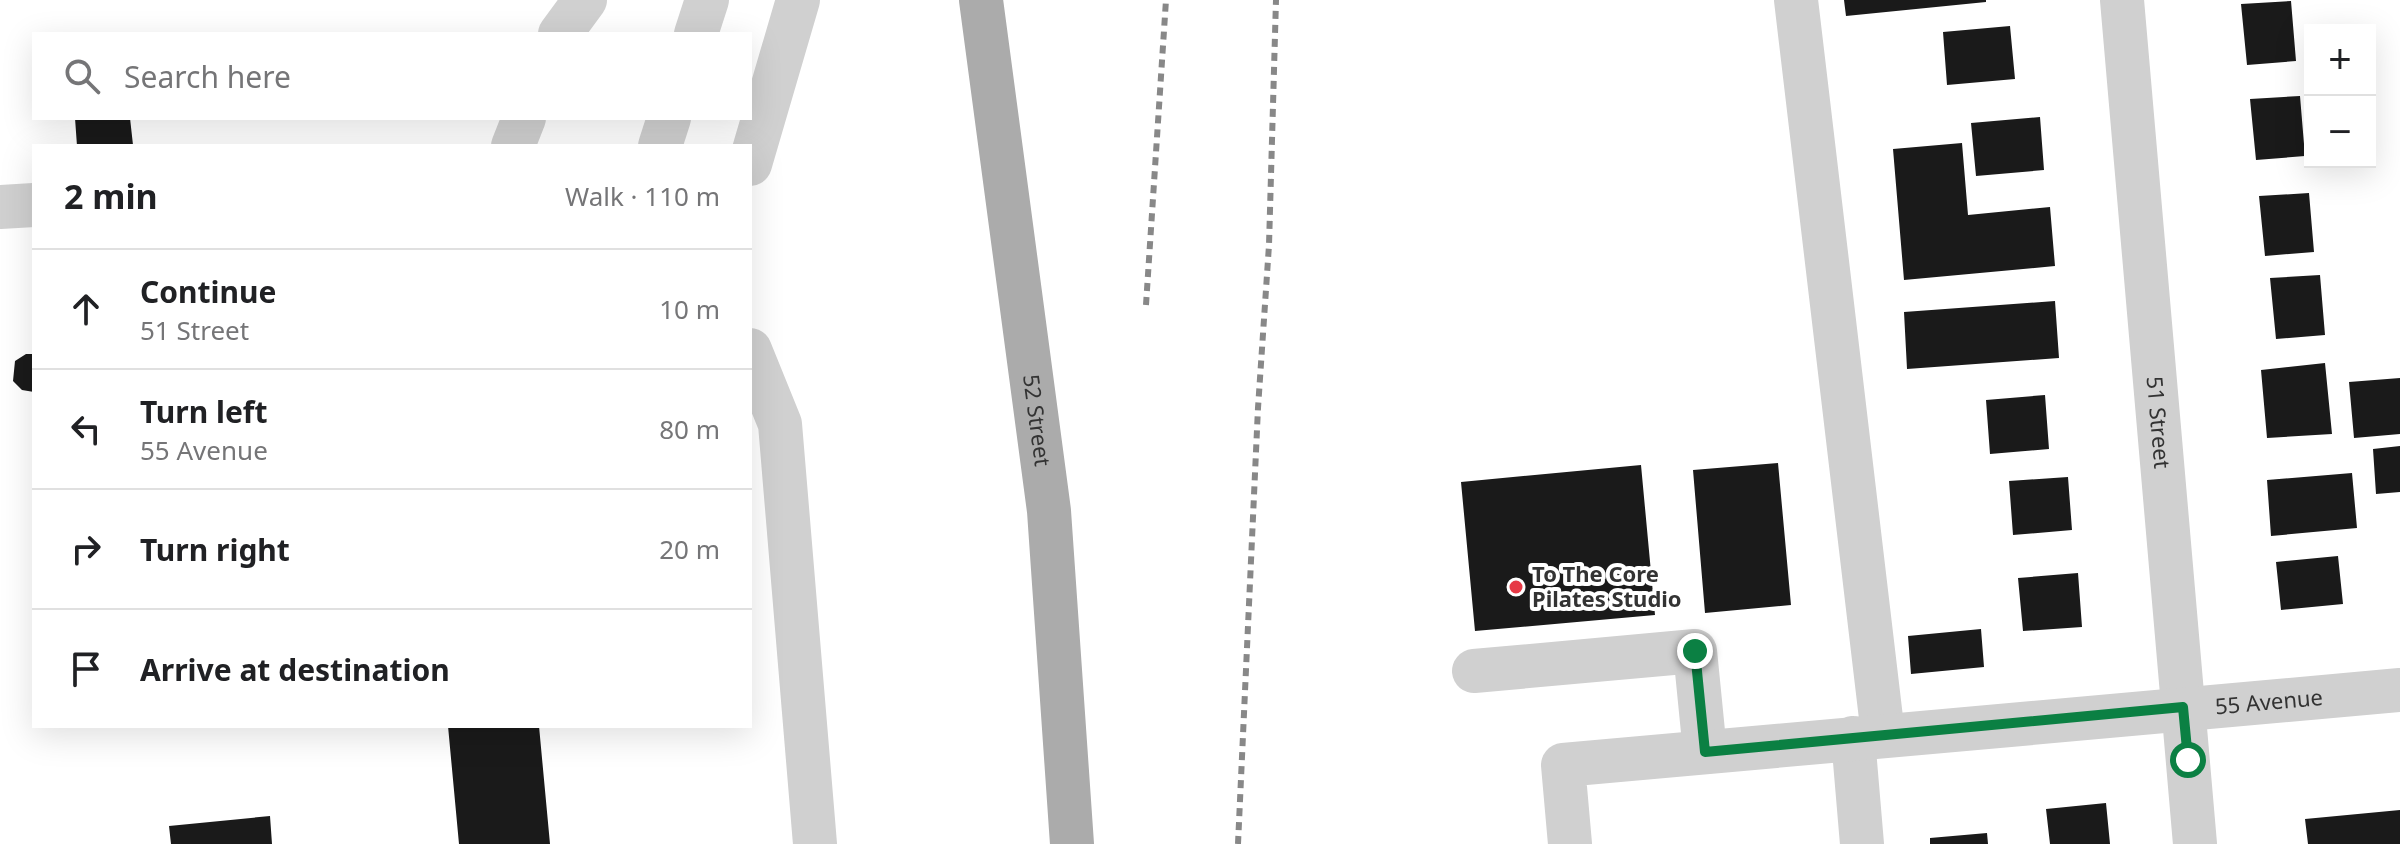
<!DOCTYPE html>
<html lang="en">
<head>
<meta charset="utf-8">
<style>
	:root { --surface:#fff; --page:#f2f2f2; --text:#202124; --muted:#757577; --line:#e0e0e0 }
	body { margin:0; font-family:"Noto Sans",sans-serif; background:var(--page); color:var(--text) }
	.controls { position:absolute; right:24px; top:24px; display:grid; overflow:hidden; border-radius:0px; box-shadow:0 8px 32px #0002 }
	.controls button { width:72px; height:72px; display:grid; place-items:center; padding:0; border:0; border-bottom:2px solid var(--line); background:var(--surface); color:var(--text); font:40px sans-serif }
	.stop { position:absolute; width:24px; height:24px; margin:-18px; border:6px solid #0b8043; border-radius:50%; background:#fff }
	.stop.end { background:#0b8043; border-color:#fff; box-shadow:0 2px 8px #0008 }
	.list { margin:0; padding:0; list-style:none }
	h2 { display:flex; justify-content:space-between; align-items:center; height:104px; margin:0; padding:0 32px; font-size:34px }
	h2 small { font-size:26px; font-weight:400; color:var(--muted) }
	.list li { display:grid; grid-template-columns:52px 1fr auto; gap:24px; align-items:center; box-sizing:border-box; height:120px; padding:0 32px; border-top:2px solid var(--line) }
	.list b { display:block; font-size:30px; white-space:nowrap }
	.list p { margin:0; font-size:26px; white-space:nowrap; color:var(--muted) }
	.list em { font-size:26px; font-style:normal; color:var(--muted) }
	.icon { flex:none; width:44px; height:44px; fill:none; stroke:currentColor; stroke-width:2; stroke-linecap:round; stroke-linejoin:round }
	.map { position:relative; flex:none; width:2400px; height:844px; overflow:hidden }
	.search { position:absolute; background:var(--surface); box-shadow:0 8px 32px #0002; left:32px; top:32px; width:720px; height:88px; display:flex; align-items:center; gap:20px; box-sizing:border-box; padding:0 28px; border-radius:0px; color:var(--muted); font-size:30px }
	.panel { position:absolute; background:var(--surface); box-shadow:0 8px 32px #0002; left:32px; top:144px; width:720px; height:584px; border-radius:0px }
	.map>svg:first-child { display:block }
</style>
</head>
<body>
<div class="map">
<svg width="2400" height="844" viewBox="0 0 2400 844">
	<rect width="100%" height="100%" fill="#fff"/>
	<path fill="#1a1a1a" d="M 1844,0 L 1986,0 L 1986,2 L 1846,16 Z
		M 2291,1 L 2296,61 L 2247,65 L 2241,4 Z
		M 2010,26 L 2015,79 L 1947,85 L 1943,32 Z
		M 2300,96 L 2305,156 L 2256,160 L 2250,99 Z
		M 2040,117 L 2044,170 L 1976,176 L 1971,123 Z
		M 75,118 L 130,118 L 133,145 L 77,146 Z
		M 1962,143 L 1968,215 L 2050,207 L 2055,266 L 1904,280 L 1893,149 Z
		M 2309,193 L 2314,252 L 2265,256 L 2259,196 Z
		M 2320,275 L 2325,335 L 2276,339 L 2270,278 Z
		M 2055,301 L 2059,358 L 1907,369 L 1904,312 Z
		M 26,354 L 34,354 L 34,392 L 22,390 L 13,381 L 15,361 Z
		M 2325,363 L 2332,434 L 2267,438 L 2261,370 Z
		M 2400,378 L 2400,434 L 2354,438 L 2349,382 Z
		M 2045,395 L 2049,449 L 1990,454 L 1986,400 Z
		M 2400,446 L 2400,492 L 2376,494 L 2373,449 Z
		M 1778,463 L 1791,605 L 1705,613 L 1693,470 Z
		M 1641,465 L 1655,615 L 1475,631 L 1461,482 Z
		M 2352,473 L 2357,528 L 2271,536 L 2267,480 Z
		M 2068,477 L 2072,530 L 2013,535 L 2009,481 Z
		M 2338,556 L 2343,604 L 2281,610 L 2276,562 Z
		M 2078,573 L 2082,627 L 2023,631 L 2018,578 Z
		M 1981,629 L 1984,667 L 1911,674 L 1908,636 Z
		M 448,726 L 539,726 L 550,844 L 459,844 Z
		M 2106,803 L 2110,844 L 2050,844 L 2046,809 Z
		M 2400,810 L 2400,844 L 2308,844 L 2305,819 Z
		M 270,816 L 272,844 L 171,844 L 169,826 Z
		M 1987,833 L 1988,844 L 1930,844 L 1930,838 Z"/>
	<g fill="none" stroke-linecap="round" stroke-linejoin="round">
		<g stroke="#d0d0d0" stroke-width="44">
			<path d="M 1796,0 L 1883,735"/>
			<path id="s1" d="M 2122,0 L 2195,844"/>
			<path d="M 560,34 L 585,0"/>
			<path d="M 696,34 L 707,0"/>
			<path d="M 513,146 L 524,118"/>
			<path d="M 660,146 L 669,118"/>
			<path d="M 750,164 L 798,0"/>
			<path d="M 0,207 L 34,205"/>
			<path d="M 750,350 L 780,424 L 815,844"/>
			<path d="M 1474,671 L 1695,651 L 1705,752"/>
			<path d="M 1853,738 L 1862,844"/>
			<path id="s2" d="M 1570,844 L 1563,765 L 2400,690"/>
		</g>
		<path stroke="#ababab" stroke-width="44" id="s3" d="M 981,0 L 1049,511 L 1072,844"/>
		<path stroke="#888" stroke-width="6" stroke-dasharray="8 6" stroke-linecap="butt" d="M 1146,305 L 1166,0
			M 1238,844 L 1258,408 L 1269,245 L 1276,0"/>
	</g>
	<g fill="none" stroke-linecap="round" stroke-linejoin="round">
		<path stroke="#0b8043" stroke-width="10" d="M 1695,651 L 1705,752 L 2183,707 L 2188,760"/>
	</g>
	<circle fill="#e63946" stroke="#fff" stroke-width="3" cx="1516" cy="587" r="8"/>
	<g text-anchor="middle" stroke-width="8" stroke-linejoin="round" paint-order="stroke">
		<g font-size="22" fill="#333" stroke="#fff">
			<text dy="8" stroke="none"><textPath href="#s3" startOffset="424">52 Street</textPath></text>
			<text dy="8" stroke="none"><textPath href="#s1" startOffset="424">51 Street</textPath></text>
			<text dy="8" stroke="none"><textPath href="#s2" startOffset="788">55 Avenue</textPath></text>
		</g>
		<g font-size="22" font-weight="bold" fill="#333" stroke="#fff" text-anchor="start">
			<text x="1532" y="582">To The Core<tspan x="1532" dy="25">Pilates Studio</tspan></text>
		</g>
	</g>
</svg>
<div class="controls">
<button>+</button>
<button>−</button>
</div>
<div class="stop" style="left:2188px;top:760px"></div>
<div class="stop end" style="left:1695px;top:651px"></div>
<div class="search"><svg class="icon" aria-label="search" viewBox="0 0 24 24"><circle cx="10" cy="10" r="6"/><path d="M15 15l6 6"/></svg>Search here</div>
<section class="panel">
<h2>2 min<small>Walk · 110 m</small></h2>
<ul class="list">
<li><svg class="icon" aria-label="ahead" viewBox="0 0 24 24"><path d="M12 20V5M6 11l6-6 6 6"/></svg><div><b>Continue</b><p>51 Street</p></div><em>10 m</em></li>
<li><svg class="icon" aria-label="left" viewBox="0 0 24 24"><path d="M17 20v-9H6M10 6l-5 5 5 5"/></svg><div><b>Turn left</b><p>55 Avenue</p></div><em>80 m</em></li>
<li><svg class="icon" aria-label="right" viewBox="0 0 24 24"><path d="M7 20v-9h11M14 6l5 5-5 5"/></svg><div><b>Turn right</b></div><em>20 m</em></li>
<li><svg class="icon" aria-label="arrive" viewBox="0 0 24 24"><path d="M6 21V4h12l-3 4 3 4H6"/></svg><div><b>Arrive at destination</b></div></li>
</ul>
</section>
</div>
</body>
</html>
